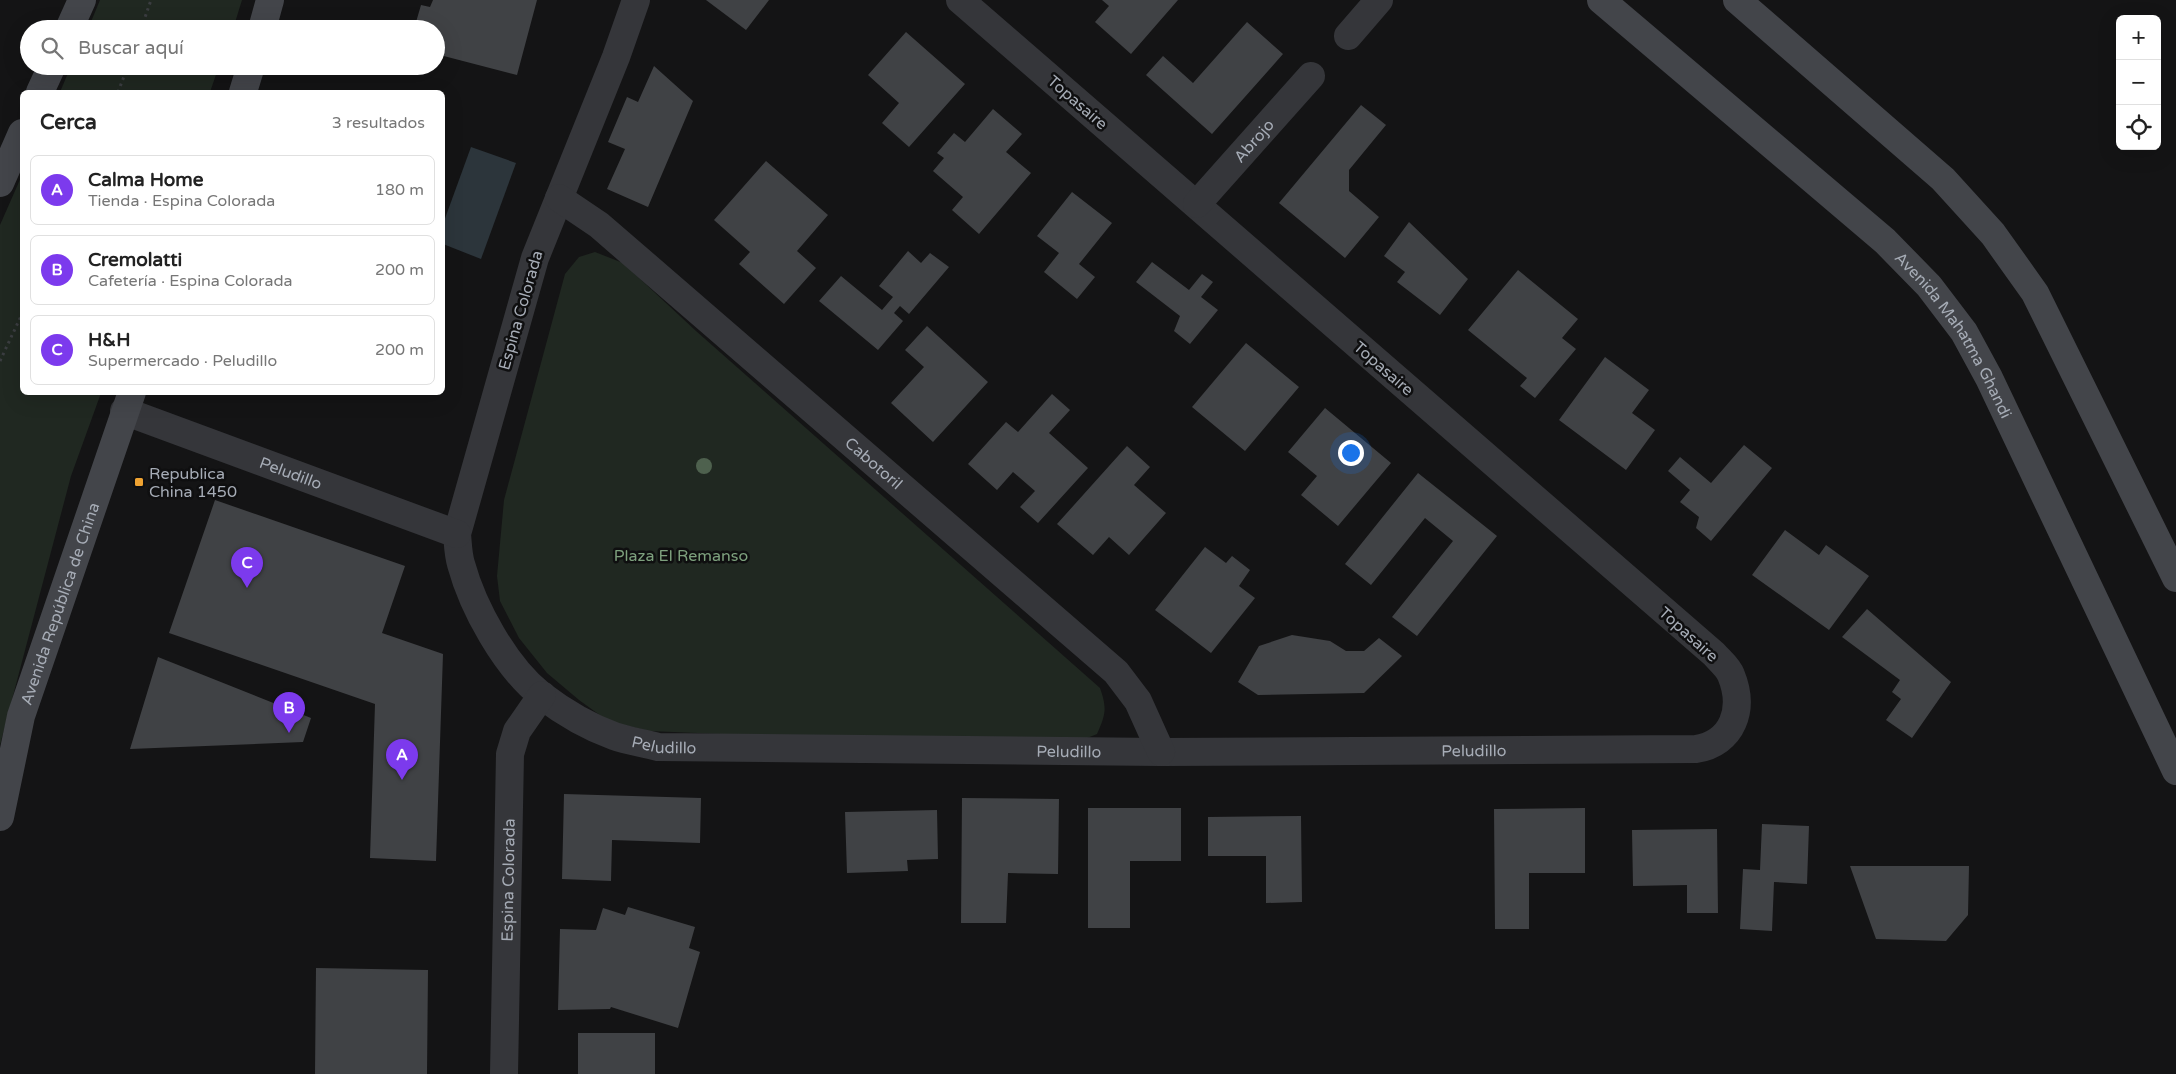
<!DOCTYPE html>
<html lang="es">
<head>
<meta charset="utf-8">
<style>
	:root { --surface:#fff; --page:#f2f2f2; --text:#222; --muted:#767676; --line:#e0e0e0; --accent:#7c3aed }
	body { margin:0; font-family:"Varela Round",sans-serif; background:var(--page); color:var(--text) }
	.controls { position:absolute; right:15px; top:15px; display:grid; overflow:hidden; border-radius:8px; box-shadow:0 5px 20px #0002 }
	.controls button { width:45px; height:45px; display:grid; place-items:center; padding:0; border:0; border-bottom:1px solid var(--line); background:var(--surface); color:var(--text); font:25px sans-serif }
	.you { position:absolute; left:1350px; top:452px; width:18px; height:18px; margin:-12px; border:4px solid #fff; border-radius:50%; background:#1a73e8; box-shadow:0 0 0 8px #1a73e833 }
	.badge { display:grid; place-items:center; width:32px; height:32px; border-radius:50%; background:var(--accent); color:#fff; font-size:16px; font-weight:700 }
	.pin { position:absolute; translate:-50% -41px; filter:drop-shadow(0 1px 2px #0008) }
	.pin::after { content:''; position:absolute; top:26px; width:18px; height:15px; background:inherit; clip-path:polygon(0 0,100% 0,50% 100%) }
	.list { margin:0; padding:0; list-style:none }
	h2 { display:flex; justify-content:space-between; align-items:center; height:65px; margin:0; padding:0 20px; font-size:21px }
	h2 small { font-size:16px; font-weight:400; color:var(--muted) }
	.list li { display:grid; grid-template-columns:32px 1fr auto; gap:15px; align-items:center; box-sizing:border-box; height:70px; margin:0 10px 10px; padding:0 10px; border:1px solid var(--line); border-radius:8px }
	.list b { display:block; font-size:19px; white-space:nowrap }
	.list p { margin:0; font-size:16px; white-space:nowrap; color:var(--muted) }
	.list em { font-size:16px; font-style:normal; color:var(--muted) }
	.icon { flex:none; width:28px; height:28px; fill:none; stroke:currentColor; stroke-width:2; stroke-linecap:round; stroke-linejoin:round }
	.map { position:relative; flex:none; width:2176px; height:1074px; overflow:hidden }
	.search { position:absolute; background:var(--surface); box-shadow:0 5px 20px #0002; left:20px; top:20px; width:425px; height:55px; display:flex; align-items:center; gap:12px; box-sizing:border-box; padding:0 18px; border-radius:28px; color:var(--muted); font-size:19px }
	.panel { position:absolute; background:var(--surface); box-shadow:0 5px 20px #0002; left:20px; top:90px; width:425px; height:305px; border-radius:8px }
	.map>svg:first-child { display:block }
</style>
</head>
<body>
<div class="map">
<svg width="2176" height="1074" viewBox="0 0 2176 1074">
	<rect width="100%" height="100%" fill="#141415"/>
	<path fill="#202821" d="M 100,0 L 242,0 L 233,29 L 88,29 Z
		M 71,66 L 219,66 L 210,92 L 60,92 Z
		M 22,175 L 22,392 L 101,393 L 71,476 L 0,745 L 0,225 Z
		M 595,252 L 623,263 L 696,331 L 1100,688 C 1107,708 1106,714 1097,734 L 1082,740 L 744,735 L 649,731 L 608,721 L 579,700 L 547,673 L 519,638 L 500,601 L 497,576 L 504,500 L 565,274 L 579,257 Z"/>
	<path fill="#2c353b" d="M 471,147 L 516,163 L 481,259 L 443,244 L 443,224 Z"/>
	<path fill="#404245" d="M 433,0 L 537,0 L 517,75 L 436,54 L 436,29 L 414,29 L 421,5 L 430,7 Z
		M 706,0 L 769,0 L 746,30 Z
		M 1102,0 L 1178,0 L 1131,54 L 1095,22 L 1109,6 Z
		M 1247,22 L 1283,54 L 1212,134 L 1146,75 L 1163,56 L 1193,83 Z
		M 906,32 L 965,84 L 909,147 L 882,123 L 899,103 L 868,75 Z
		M 654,66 L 693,101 L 648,207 L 607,189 L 625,149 L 608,142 L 627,97 L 638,102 Z
		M 1361,105 L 1386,125 L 1349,170 L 1349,191 L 1379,217 L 1345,258 L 1279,203 Z
		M 993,109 L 1022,134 L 1006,152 L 1031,173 L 979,234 L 952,210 L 963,197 L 933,171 L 944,158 L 937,153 L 954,133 L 965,142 Z
		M 766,161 L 828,215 L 797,251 L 816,268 L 784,304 L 739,264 L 750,252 L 714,220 Z
		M 1072,192 L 1112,223 L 1079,264 L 1095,277 L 1077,299 L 1044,272 L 1059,253 L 1037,236 Z
		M 1409,222 L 1468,279 L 1440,315 L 1397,282 L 1405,272 L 1384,256 Z
		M 908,251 L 921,263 L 930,253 L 949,267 L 909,314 L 900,306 L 894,313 L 903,321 L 878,350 L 819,301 L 841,276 L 882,310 L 893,297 L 879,286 Z
		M 1152,262 L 1189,290 L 1202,274 L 1213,282 L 1201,297 L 1218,310 L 1190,344 L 1174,331 L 1180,316 L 1136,282 Z
		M 1518,270 L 1578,319 L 1562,338 L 1576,349 L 1535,398 L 1520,386 L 1527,378 L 1468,330 Z
		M 927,326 L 988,382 L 933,442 L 891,403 L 924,367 L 905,350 Z
		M 1246,343 L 1299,387 L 1245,451 L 1192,407 Z
		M 1605,357 L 1649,390 L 1632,413 L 1655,430 L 1626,470 L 1559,420 Z
		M 1052,394 L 1070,410 L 1049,433 L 1088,468 L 1038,523 L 1020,507 L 1035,491 L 1013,472 L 997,490 L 968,464 L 1006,422 L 1018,432 Z
		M 1325,408 L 1391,463 L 1338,526 L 1301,495 L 1317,476 L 1288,452 Z
		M 1744,445 L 1772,468 L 1711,541 L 1696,528 L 1699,517 L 1680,502 L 1690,490 L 1668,471 L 1680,457 L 1711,483 Z
		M 1127,446 L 1150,467 L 1134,485 L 1166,513 L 1129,555 L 1109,537 L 1093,555 L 1057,524 Z
		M 1418,473 L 1497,536 L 1417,636 L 1392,617 L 1453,541 L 1425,518 L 1371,585 L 1345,564 Z
		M 215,500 L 405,566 L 382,633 L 443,654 L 436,861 L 370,858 L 375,704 L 169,633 Z
		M 1785,530 L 1819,555 L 1826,545 L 1869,576 L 1829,630 L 1752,575 Z
		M 1205,547 L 1226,563 L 1232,556 L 1250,570 L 1239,586 L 1255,598 L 1211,653 L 1155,610 Z
		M 1867,609 L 1951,682 L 1912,738 L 1886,720 L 1901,699 L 1892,692 L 1900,680 L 1842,637 Z
		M 1292,635 L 1330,641 L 1346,651 L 1364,651 L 1379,638 L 1402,656 L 1364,693 L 1258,695 L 1238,682 L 1259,646 Z
		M 158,657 L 311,718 L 303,742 L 130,749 Z
		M 564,794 L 701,798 L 700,843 L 612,840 L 611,881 L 562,879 Z
		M 962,798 L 1059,799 L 1058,874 L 1008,873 L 1006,923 L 961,923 Z
		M 1088,808 L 1181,808 L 1181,861 L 1130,861 L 1130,928 L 1088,928 Z
		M 1585,808 L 1585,873 L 1529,873 L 1529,929 L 1495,929 L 1494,809 Z
		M 937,810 L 938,859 L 907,860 L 908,871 L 847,873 L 845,812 Z
		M 1301,816 L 1302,902 L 1266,903 L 1266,856 L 1208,856 L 1208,817 Z
		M 1762,824 L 1809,826 L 1807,884 L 1774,882 L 1772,931 L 1740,929 L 1743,869 L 1760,870 Z
		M 1717,829 L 1718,913 L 1687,913 L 1687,885 L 1633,886 L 1632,830 Z
		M 1850,866 L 1969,866 L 1968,915 L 1946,941 L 1876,939 Z
		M 628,907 L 695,927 L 689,948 L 700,952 L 678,1028 L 611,1007 L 610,1009 L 558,1010 L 560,929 L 596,930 L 603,908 L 625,915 Z
		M 316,968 L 428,970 L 427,1074 L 315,1074 Z
		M 578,1033 L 655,1033 L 655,1074 L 578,1074 Z"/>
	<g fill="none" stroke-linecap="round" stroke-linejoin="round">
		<path stroke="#3b3d41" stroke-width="3" stroke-dasharray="2.5 4" stroke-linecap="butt" d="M 141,29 L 151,0
			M 118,92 L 128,66
			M 0,361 L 22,314"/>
		<g stroke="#35363a" stroke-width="28">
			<path id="s1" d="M 636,0 L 616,57 L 535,258 L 457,534 C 458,544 458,554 461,564 C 473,608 505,666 541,695 C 562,711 589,727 614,736 C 628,741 644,743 658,747 L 1161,752 L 1696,749 C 1733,743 1745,709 1731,675 C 1728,667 1720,661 1714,654 L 960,0"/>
			<path d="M 1348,36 L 1379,0"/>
			<path id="s2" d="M 559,198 L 599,225 L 1116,672 L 1138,701 L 1161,752"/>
			<path id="s3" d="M 1197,204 L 1311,76"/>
			<path id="s4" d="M 124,411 L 457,534"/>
			<path id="s5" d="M 504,1074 L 510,754 L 517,731 L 542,695"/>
		</g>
		<g stroke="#43454a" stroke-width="28">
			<path id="s6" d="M 1601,0 L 1885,241 L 1929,286 L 1964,332 L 1989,378 L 2176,771"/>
			<path d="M 1737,0 L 1943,179 L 1993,234 L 2035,293 L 2176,578"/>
			<path d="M 69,29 L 82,0"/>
			<path d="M 262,29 L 270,0"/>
			<path d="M 40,92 L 52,66"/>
			<path d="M 243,92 L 251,66"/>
			<path d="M 0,183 L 22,133"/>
			<path id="s7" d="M 0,817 L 21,716 L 132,392"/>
		</g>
	</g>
	<circle fill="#4e614e" cx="704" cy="466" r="8"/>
	<rect fill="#efa332" stroke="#0f0f10" stroke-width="2" x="134" y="477" width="10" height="10" rx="2.5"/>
	<g text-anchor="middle" stroke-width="5" stroke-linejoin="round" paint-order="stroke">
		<g font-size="16" fill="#a6acb6" stroke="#0f0f10">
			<text transform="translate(1078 102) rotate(41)" y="6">Topasaire</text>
			<text dy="6" stroke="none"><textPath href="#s3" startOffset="85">Abrojo</textPath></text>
			<text transform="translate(520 310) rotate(-74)" y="6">Espina Colorada</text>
			<text dy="6" stroke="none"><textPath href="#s6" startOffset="490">Avenida Mahatma Ghandi</textPath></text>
			<text transform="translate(1384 368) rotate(41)" y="6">Topasaire</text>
			<text dy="6" stroke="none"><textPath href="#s2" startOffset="412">Cabotoril</textPath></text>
			<text dy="6" stroke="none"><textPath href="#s4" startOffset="178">Peludillo</textPath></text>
			<text dy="6" stroke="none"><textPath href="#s7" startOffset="222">Avenida República de China</textPath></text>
			<text transform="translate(1689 634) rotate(42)" y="6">Topasaire</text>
			<text dy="6" stroke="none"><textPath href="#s1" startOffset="885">Peludillo</textPath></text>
			<text dy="6" stroke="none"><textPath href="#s1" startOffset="1290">Peludillo</textPath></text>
			<text dy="6" stroke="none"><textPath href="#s1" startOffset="1695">Peludillo</textPath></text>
			<text dy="6" stroke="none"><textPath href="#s5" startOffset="194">Espina Colorada</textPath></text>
		</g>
		<g font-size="16" fill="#a6acb6" stroke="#0f0f10" text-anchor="start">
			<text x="149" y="479">Republica<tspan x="149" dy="18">China 1450</tspan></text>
		</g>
		<g font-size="16" fill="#7da07d" stroke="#0f0f10">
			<text x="681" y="561">Plaza El Remanso</text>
		</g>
	</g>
</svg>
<div class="controls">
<button>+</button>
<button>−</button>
<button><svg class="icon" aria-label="locate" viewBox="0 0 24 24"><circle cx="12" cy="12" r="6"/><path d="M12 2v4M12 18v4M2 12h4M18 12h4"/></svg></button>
</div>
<div class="you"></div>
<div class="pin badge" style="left:402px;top:780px">A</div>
<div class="pin badge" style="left:289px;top:733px">B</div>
<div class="pin badge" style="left:247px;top:588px">C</div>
<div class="search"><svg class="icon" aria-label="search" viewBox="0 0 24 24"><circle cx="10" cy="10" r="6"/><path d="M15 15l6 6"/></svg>Buscar aquí</div>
<section class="panel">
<h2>Cerca<small>3 resultados</small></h2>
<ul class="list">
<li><span class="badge">A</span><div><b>Calma Home</b><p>Tienda · Espina Colorada</p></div><em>180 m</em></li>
<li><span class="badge">B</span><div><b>Cremolatti</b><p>Cafetería · Espina Colorada</p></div><em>200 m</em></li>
<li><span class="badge">C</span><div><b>H&amp;H</b><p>Supermercado · Peludillo</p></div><em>200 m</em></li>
</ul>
</section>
</div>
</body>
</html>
